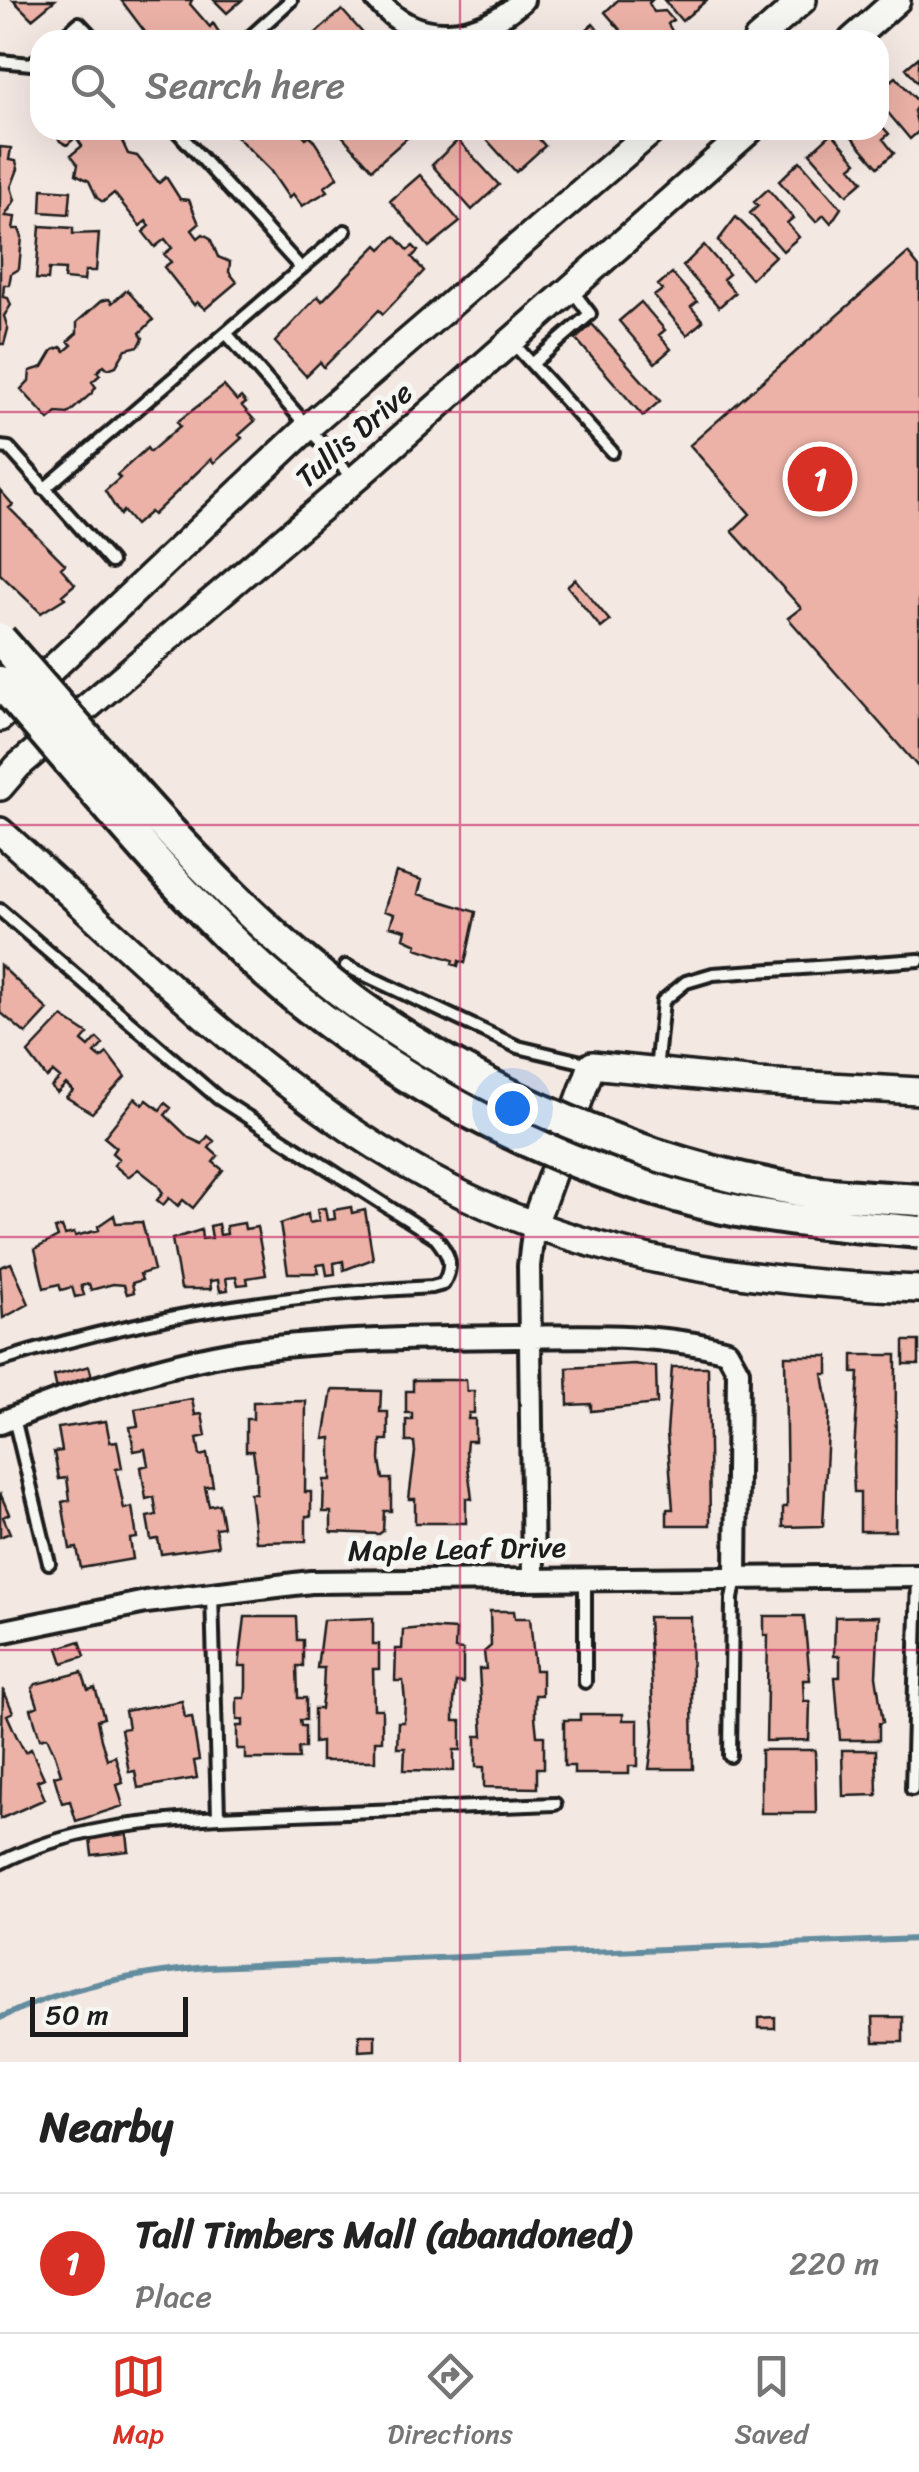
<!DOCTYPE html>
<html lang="en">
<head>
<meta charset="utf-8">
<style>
	:root { --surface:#fff; --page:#f2f2f2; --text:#222; --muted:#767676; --line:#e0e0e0; --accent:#d93025 }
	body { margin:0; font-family:Sriracha,sans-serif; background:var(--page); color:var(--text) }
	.scale { position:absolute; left:30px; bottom:25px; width:158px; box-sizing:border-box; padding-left:10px; border:5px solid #1c1c1c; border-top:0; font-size:28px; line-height:35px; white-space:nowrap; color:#1c1c1c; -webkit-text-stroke:8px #f6f6f2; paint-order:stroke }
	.you { position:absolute; left:512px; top:1108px; width:35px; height:35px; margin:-25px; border:8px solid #fff; border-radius:50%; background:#1a73e8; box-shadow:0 0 0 15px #1a73e833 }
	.badge { display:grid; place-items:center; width:65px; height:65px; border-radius:50%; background:var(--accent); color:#fff; font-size:32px; font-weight:700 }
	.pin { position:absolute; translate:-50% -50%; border:5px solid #fff; box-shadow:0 2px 10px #0006 }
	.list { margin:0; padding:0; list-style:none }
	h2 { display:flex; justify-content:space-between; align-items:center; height:130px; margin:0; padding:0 40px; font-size:42px }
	h2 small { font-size:32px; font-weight:400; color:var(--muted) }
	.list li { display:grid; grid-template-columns:65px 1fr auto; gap:30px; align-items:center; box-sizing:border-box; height:140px; padding:0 40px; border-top:2px solid var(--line) }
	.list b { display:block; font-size:38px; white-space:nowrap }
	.list p { margin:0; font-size:32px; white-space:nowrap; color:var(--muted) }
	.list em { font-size:32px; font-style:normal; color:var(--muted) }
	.icon { flex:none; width:55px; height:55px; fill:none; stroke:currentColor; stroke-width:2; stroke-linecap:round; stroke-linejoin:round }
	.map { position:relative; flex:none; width:919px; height:2062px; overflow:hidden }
	.search { position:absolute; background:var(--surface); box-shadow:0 10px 40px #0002; left:30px; right:30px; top:30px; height:110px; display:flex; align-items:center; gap:25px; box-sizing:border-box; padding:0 35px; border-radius:30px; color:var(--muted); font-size:38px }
	.sheet { height:270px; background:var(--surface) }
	nav { display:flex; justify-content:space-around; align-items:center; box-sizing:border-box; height:140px; border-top:2px solid var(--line); background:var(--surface); font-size:28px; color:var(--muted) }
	nav a { display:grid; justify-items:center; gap:5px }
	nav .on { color:var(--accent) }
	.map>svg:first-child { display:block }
</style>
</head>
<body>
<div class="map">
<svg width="919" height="2062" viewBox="0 0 919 2062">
	<rect width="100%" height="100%" fill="#f4e8e3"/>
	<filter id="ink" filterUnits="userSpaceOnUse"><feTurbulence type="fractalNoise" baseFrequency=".01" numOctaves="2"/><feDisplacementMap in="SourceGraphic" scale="20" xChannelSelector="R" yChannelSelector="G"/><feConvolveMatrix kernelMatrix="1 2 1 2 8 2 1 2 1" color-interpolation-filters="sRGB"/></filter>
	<g filter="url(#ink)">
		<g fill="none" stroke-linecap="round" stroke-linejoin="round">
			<path stroke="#648d9e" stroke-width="6" d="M 0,2018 C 65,1986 135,1974 207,1967 L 919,1939"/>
		</g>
		<path fill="#ecb2a7" stroke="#1c1c1c" stroke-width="2.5" d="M 13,0 L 55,0 L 32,19 Z
			M 121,0 L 192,0 L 190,4 L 210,27 L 213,23 L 224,40 L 151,40 Z
			M 214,0 L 242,0 L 227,13 Z
			M 618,0 L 652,0 L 649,3 L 654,12 L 665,11 L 673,20 L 668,24 L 672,31 L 663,40 L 629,40 L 605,12 Z
			M 664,0 L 707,0 L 682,21 Z
			M 342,10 L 369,40 L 308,40 Z
			M 593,24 L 607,40 L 574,40 Z
			M 919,57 L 919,84 L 906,68 Z
			M 896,77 L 919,103 L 914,111 L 919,131 L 910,139 L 879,102 L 885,94 L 881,89 Z
			M 879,123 L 889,134 L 883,139 L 894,153 L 878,167 L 846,130 L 879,130 Z
			M 54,130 L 106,130 L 120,137 L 128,154 L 137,156 L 159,183 L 166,177 L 180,199 L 189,200 L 199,224 L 192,230 L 198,238 L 203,234 L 210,238 L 218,257 L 230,262 L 229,272 L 237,282 L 205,309 L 197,302 L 194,305 L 164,267 L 171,262 L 164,254 L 172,248 L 165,239 L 155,247 L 143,232 L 150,226 L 146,221 L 140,226 L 114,193 L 103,202 L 97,198 L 89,181 L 76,174 L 78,164 L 71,155 L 82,146 L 76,137 L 67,145 L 60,141 Z
			M 230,130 L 299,130 L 306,138 L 310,135 L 338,177 L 325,187 L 328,191 L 302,206 L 293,194 L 289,198 L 270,170 Z
			M 337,130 L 416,130 L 372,169 Z
			M 478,130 L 531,130 L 545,146 L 516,172 Z
			M 832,133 L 857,162 L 851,167 L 863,181 L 847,195 L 810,153 Z
			M 458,140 L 499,185 L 472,210 L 432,165 Z
			M 0,147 L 11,148 L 9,160 L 16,161 L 18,169 L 11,187 L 15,200 L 5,216 L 15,217 L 13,229 L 19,229 L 22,237 L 19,269 L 11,274 L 9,285 L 4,285 L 3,297 L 8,298 L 11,305 L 4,316 L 8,329 L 4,344 L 0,344 Z
			M 800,161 L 841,208 L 831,223 L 824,215 L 816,222 L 779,181 Z
			M 420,175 L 460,222 L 429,247 L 390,201 Z
			M 42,189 L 71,191 L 69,214 L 41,212 Z
			M 768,189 L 793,218 L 787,223 L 799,237 L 783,251 L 750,213 L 758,206 L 754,202 Z
			M 736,217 L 775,256 L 751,279 L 718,241 Z
			M 40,226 L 73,228 L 73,234 L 99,233 L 96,271 L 85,271 L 84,281 L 64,279 L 65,270 L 49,269 L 48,280 L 36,279 Z
			M 395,236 L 408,250 L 413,246 L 418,251 L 412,257 L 424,271 L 383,314 L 379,310 L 324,367 L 320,362 L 306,376 L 275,342 L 318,296 L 322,301 L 377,245 L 381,249 Z
			M 704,245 L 729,274 L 723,279 L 735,293 L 719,307 L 683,266 Z
			M 908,253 L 919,267 L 919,768 L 788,618 L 801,608 L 732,531 L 750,514 L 690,445 Z
			M 672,273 L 697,302 L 691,307 L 703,321 L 687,335 L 654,296 L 662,290 L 658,285 Z
			M 127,290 L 153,320 L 140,333 L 143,338 L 139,346 L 126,349 L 116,366 L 108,369 L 104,365 L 97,372 L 100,375 L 92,382 L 96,387 L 92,393 L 68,414 L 57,413 L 49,420 L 21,389 L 29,381 L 30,371 L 43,367 L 53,350 L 61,347 L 65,351 L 72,345 L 68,341 L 77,333 L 77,322 L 101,301 L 109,299 L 112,303 Z
			M 641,302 L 665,330 L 659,335 L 671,349 L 655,363 L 619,321 Z
			M 592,324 L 660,401 L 643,416 L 576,339 Z
			M 224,386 L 237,401 L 241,397 L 246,403 L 242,406 L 255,421 L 239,435 L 242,438 L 214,463 L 211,459 L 153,515 L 150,512 L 135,525 L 123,511 L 120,515 L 105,491 L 120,478 L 117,475 L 147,448 L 150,452 L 180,426 L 177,422 Z
			M 0,490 L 13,505 L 9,508 L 65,564 L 61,568 L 75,584 L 62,595 L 65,598 L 41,613 L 0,574 Z
			M 575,579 L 610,621 L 601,628 L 567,586 Z
			M 396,872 L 422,880 L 418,894 L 476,912 L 465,963 L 459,961 L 458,966 L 452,964 L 453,960 L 416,948 L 417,944 L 404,938 L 406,930 L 390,926 L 394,914 L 384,911 Z
			M 0,965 L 48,1010 L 26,1034 L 0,1012 Z
			M 62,1017 L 88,1034 L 82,1041 L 89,1047 L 97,1038 L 103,1044 L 95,1053 L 101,1058 L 107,1053 L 125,1077 L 92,1113 L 66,1097 L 73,1091 L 66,1084 L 57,1093 L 51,1087 L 60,1078 L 53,1072 L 47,1078 L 28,1053 Z
			M 135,1098 L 143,1105 L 147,1100 L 160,1110 L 165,1103 L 171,1108 L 165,1115 L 189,1138 L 202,1144 L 208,1136 L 214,1141 L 209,1148 L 218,1156 L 213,1162 L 223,1170 L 193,1208 L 183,1200 L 178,1206 L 169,1198 L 163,1205 L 157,1200 L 163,1193 L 157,1184 L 138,1169 L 128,1177 L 114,1165 L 119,1159 L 112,1153 L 116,1147 L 104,1137 Z
			M 351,1207 L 352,1213 L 365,1210 L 373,1259 L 344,1270 L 343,1261 L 334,1263 L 335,1274 L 327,1275 L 325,1264 L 317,1265 L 319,1273 L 288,1273 L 280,1224 L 308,1214 L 309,1223 L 319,1221 L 317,1209 L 325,1208 L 327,1220 L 335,1219 L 334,1210 Z
			M 114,1215 L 116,1223 L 142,1222 L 154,1270 L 140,1274 L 142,1280 L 132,1283 L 134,1292 L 127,1294 L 124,1285 L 113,1284 L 91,1290 L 89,1284 L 81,1286 L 84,1295 L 75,1297 L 72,1287 L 61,1290 L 59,1284 L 44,1288 L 35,1249 L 58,1237 L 55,1229 L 62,1227 L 65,1235 L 74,1233 L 75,1236 L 99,1230 L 98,1226 Z
			M 244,1223 L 245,1229 L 257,1227 L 266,1275 L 247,1278 L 248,1284 L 238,1285 L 236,1277 L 226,1278 L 228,1290 L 220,1291 L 218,1280 L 210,1281 L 211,1289 L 181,1289 L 172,1239 L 201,1230 L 202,1239 L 212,1238 L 210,1226 L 218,1224 L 220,1235 L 227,1234 L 226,1226 Z
			M 11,1263 L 29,1304 L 3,1318 L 0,1267 Z
			M 904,1341 L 919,1341 L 919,1364 L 904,1364 Z
			M 853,1355 L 896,1355 L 895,1531 L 860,1531 L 860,1492 L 854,1492 L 853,1468 L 859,1373 L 853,1373 Z
			M 785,1356 L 828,1356 L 828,1374 L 823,1374 L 829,1411 L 823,1526 L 783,1527 L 783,1507 L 787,1507 Z
			M 634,1364 L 656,1367 L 657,1404 L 591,1411 L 591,1404 L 568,1405 L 567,1368 Z
			M 89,1366 L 94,1384 L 58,1395 L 54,1376 Z
			M 672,1367 L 708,1367 L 710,1525 L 667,1525 L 667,1509 L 673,1509 L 667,1433 Z
			M 413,1380 L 466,1380 L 467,1391 L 474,1391 L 474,1413 L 469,1413 L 468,1419 L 475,1419 L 475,1441 L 467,1441 L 466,1451 L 472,1499 L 466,1498 L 466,1523 L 415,1523 L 415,1499 L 409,1499 L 415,1452 L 414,1442 L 406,1442 L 406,1420 L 412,1420 L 412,1413 L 406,1413 L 406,1391 L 413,1391 Z
			M 332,1390 L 381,1391 L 380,1412 L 388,1412 L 388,1440 L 381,1440 L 380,1460 L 383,1479 L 391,1479 L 391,1511 L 384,1511 L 383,1531 L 379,1534 L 331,1532 L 331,1512 L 323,1512 L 324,1480 L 331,1480 L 331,1438 L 324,1439 Z
			M 192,1399 L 195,1415 L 202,1414 L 206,1436 L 197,1438 L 200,1456 L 207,1454 L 213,1486 L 205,1487 L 209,1506 L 219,1504 L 223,1527 L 215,1528 L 218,1546 L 161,1554 L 158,1539 L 151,1540 L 147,1517 L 157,1515 L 154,1497 L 146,1499 L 141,1467 L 148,1465 L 145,1449 L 134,1451 L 130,1427 L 138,1426 L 135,1409 Z
			M 306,1401 L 305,1492 L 311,1492 L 311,1516 L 306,1516 L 306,1541 L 256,1542 L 250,1493 L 256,1493 L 256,1471 L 253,1451 L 246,1451 L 246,1419 L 253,1419 L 253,1402 Z
			M 106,1421 L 110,1442 L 117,1441 L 122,1468 L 116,1469 L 124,1509 L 132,1507 L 137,1538 L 130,1539 L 133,1559 L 81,1568 L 77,1548 L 70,1549 L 62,1502 L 70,1500 L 67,1478 L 59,1479 L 54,1452 L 62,1451 L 58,1428 Z
			M 0,1493 L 9,1514 L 3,1517 L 10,1533 L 0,1537 Z
			M 490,1611 L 514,1611 L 515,1618 L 530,1618 L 535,1670 L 542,1670 L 542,1695 L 535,1695 L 535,1717 L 537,1736 L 544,1736 L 544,1768 L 537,1768 L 537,1788 L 484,1787 L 484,1767 L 476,1767 L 476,1736 L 483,1736 L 479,1669 L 486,1669 L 484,1652 L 491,1646 Z
			M 764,1616 L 804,1616 L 810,1680 L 803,1680 L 804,1701 L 810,1701 L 809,1740 L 766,1741 L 768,1635 L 764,1635 Z
			M 879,1616 L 876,1676 L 883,1722 L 879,1723 L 879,1740 L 840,1740 L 835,1677 L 840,1677 L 840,1656 L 834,1656 L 835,1617 Z
			M 245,1617 L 296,1617 L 297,1640 L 303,1640 L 303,1666 L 297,1666 L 298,1698 L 306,1698 L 306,1720 L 300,1720 L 301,1726 L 305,1726 L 305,1748 L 298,1748 L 299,1759 L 245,1759 L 245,1749 L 237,1749 L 237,1726 L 243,1726 L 243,1720 L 237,1720 L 237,1698 L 245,1698 L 246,1688 L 246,1666 L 239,1666 Z
			M 648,1617 L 691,1617 L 693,1769 L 649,1769 L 654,1731 Z
			M 373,1618 L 373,1644 L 379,1644 L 379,1669 L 373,1669 L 374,1709 L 382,1709 L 382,1741 L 375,1741 L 375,1761 L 321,1761 L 321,1742 L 314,1743 L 314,1709 L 321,1709 L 323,1691 L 324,1668 L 317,1668 L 323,1620 Z
			M 422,1628 L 456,1630 L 455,1649 L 463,1650 L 463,1683 L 456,1682 L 454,1703 L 454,1721 L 461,1721 L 461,1750 L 454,1750 L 454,1771 L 404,1770 L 405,1748 L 397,1748 L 398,1722 L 404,1722 L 405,1701 L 403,1681 L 395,1681 L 396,1649 L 402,1649 L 403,1630 Z
			M 80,1641 L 85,1656 L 63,1663 L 58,1648 Z
			M 82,1672 L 88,1690 L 95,1688 L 104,1718 L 97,1720 L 101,1740 L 107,1759 L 115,1756 L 123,1783 L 117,1785 L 123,1806 L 76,1821 L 70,1801 L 62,1803 L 54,1776 L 61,1774 L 55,1755 L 47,1737 L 40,1739 L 31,1709 L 38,1706 L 32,1688 L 36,1684 Z
			M 3,1689 L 13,1712 L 7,1715 L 16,1735 L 25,1752 L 31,1749 L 44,1778 L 37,1781 L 45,1799 L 0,1819 Z
			M 182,1701 L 185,1718 L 192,1717 L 199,1760 L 194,1761 L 197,1778 L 138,1788 L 135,1771 L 129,1772 L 121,1729 L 128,1728 L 125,1711 Z
			M 580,1714 L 623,1714 L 623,1720 L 638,1720 L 638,1766 L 629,1766 L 629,1774 L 574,1774 L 574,1766 L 564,1766 L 564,1720 L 580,1720 Z
			M 761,1750 L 815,1750 L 816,1813 L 761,1813 Z
			M 842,1750 L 876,1750 L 877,1795 L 843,1796 Z
			M 127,1834 L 129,1851 L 92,1855 L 90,1838 Z
			M 775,2017 L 775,2028 L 759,2028 L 759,2018 Z
			M 873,2017 L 903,2017 L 903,2042 L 874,2042 Z
			M 359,2035 L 375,2035 L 375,2050 L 359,2051 Z"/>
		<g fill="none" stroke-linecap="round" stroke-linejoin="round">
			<g stroke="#1c1c1c" stroke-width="18">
				<path id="service" d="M 60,40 L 79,23 L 95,40
					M 247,40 L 291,0
					M 0,61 L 31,64 L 40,57
					M 176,130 L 301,268
					M 226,333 L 353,479
					M 512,342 L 612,452
					M 532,364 L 590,314 L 571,289
					M 0,447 L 9,448 L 111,562
					M 44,489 L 345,231
					M 0,910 L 218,1098 L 435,1237 C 448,1253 455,1264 443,1284 L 432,1287 C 286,1294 139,1317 0,1361
					M 346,966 L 518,1047 L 590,1064
					M 656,1071 L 663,1001 L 686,982 L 713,974 L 919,960
					M 14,1418 L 49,1563
					M 212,1593 L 218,1817 L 555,1804
					M 585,1682 L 585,1577
					M 730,1756 L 732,1599 L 736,1577
					M 912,1789 L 918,1577
					M 0,1863 C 68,1828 144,1822 218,1817"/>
			</g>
			<g stroke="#1c1c1c" stroke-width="28">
				<path id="minor" d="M 377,0 C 418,49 479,39 523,0
					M 0,1423 C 69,1394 182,1358 256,1349 C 342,1339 428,1338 515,1337 C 585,1336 658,1333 727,1351 L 738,1371 L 736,1576
					M 533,1577 L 529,1266 L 534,1224
					M 0,1632 L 146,1602 L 311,1582 L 919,1576"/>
			</g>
			<g stroke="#1c1c1c" stroke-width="32">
				<path id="tertiary" d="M 757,40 L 803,0
					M 852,40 L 897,0
					M 0,718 L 307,428 L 653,130
					M 0,787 L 18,766 L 354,480 L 750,130
					M 0,831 C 141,956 279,1102 449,1188 C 596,1262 757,1283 919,1289
					M 534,1224 L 592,1065 L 757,1082 L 919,1091"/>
			</g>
			<use href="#service" stroke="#f6f6f2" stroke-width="10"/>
			<use href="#minor" stroke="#f6f6f2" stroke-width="20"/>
			<use href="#tertiary" stroke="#f6f6f2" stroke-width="25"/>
			<g stroke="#1c1c1c" stroke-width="38" stroke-linecap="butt">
				<path id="secondary-bridge" d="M 0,639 C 98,750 193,868 307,964 C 439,1077 628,1161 798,1190 C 838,1196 879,1197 919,1200
					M 0,682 C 75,766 146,856 226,935 C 354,1062 528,1158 702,1203 C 773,1221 846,1225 919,1232"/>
			</g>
			<use href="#secondary-bridge" stroke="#f6f6f2" stroke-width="30"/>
		</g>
	</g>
	<path fill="none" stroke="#c2185b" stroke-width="2.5" stroke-opacity="0.55" d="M 460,0 L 460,40M 460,130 L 460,2062M 0,412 L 919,412M 0,825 L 919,825M 0,1237 L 919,1237M 0,1650 L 919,1650"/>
	<g text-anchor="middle" stroke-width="10" stroke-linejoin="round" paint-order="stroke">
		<g font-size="30" fill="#1c1c1c" stroke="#f6f6f2">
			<text transform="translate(354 435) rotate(-41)" y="10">Tullis Drive</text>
			<text transform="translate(457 1549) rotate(-1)" y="10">Maple Leaf Drive</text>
		</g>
	</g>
</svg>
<div class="scale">50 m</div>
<div class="you"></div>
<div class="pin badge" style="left:820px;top:479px">1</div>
<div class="search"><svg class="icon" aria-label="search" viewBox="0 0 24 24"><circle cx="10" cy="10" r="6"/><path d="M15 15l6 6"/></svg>Search here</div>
</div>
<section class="sheet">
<h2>Nearby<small></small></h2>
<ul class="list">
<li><span class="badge">1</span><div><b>Tall Timbers Mall (abandoned)</b><p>Place</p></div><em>220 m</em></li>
</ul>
</section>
<nav>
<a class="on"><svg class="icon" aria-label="map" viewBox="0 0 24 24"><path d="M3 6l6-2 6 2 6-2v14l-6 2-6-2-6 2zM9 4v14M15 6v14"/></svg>Map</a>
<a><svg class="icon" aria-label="directions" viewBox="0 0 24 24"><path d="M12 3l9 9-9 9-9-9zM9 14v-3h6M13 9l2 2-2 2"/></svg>Directions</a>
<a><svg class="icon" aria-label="saved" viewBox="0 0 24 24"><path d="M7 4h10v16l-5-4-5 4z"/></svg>Saved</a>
</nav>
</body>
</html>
